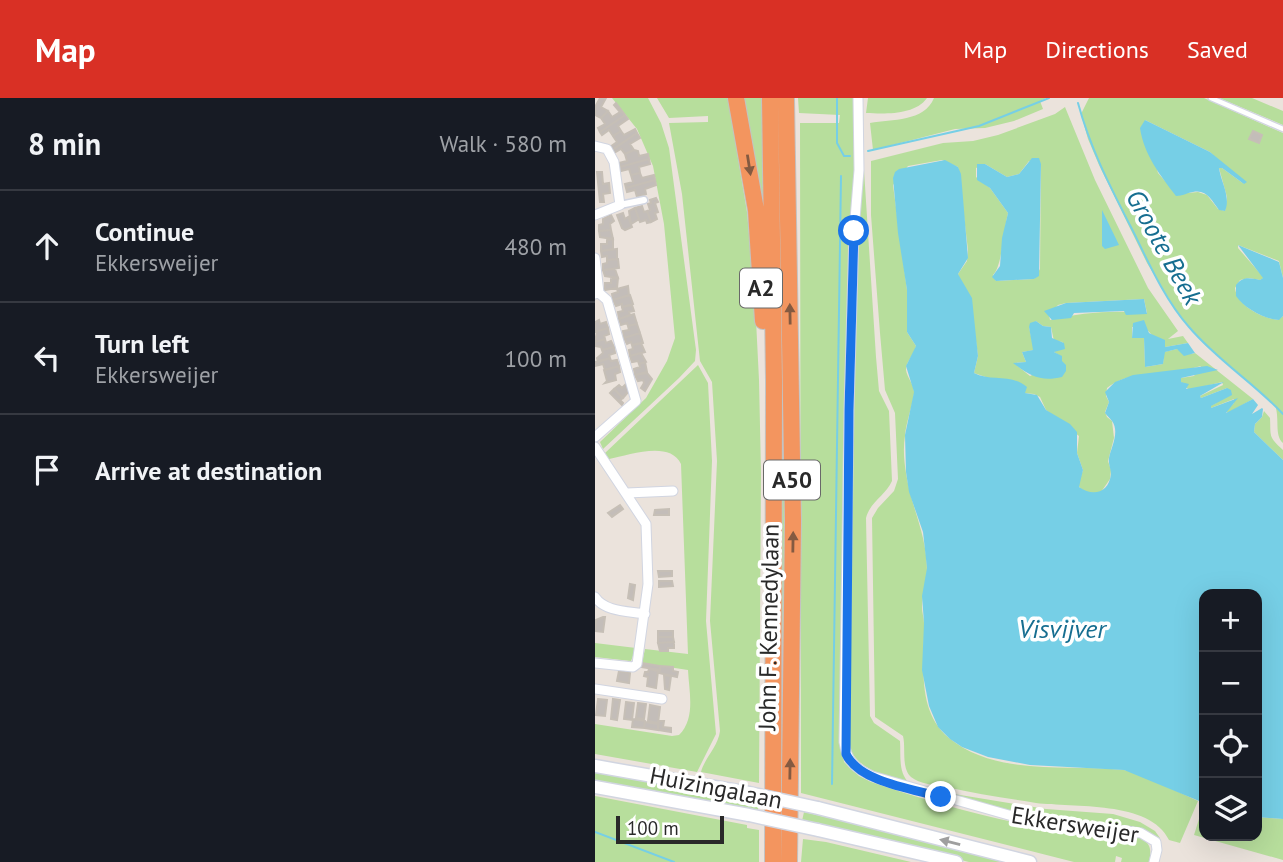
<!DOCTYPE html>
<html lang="en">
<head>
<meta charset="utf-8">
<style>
	:root { --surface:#171b24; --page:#20242c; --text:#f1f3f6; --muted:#9ea1a6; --line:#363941; --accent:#d93025 }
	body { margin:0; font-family:"PT Sans",sans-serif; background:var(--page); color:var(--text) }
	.controls { position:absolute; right:21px; bottom:21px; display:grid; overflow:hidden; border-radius:14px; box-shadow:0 7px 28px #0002 }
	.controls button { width:63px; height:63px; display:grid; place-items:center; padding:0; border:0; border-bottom:2px solid var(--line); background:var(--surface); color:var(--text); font:35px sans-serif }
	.scale { position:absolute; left:21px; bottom:18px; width:108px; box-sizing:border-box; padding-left:7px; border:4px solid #292929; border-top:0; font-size:19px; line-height:24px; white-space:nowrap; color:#292929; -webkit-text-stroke:5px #fff; paint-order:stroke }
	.stop { position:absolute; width:21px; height:21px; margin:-16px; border:5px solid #1a73e8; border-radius:50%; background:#fff }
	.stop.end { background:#1a73e8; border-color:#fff; box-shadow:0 2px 7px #0008 }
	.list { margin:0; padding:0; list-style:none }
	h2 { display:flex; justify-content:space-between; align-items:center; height:91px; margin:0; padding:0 28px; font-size:30px }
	h2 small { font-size:23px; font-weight:400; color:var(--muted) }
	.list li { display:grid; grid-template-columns:46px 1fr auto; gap:21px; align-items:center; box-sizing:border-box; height:112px; padding:0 28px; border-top:2px solid var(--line) }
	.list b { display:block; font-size:26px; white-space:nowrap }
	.list p { margin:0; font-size:23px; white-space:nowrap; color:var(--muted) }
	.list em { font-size:23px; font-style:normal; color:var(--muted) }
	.icon { flex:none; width:38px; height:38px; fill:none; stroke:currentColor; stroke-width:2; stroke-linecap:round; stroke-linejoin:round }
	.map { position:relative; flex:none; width:688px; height:764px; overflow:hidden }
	header { display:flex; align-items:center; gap:42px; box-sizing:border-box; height:98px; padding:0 35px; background:var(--accent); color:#fff }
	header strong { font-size:33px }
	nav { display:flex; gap:38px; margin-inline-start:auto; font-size:24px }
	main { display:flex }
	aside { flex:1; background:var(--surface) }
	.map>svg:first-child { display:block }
</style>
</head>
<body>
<header>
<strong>Map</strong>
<nav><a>Map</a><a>Directions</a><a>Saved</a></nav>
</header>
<main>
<aside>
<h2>8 min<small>Walk · 580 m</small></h2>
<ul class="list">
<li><svg class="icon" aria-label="ahead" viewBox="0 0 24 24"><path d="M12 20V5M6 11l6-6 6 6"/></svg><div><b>Continue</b><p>Ekkersweijer</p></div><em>480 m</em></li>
<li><svg class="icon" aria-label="left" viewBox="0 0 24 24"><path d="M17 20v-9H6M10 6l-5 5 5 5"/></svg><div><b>Turn left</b><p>Ekkersweijer</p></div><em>100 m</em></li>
<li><svg class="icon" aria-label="arrive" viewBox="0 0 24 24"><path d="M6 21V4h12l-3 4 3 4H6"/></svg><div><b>Arrive at destination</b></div></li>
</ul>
</aside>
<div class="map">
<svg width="688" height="764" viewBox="0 0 688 764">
	<rect width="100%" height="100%" fill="#ebe3dc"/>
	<path fill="#b7de9c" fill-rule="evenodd" d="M 17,0 L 53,0 L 66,25 L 74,50 L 101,252 L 100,263 L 84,280 L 8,351 L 5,344 L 51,300 L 72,263 L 80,240 L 69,126 L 58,68 L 42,31 Z
		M 62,0 L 133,0 L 152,114 L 160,202 L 164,282 L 166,375 L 164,685 L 106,674 C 110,659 123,649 125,633 L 115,523 L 122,363 L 117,284 L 105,263 L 87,96 L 74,25 L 113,24 L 113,18 L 74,20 Z
		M 147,0 L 167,0 L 169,110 Z
		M 203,0 L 260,0 L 261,55 L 246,642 L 249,664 L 264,678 L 276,684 C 341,706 410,725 478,735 C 498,737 531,733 547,741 C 557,746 556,755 554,764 L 526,764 L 527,760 L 521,758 L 520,764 L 479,764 L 206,695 L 205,25 L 244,25 L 245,17 L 204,15 Z
		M 273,0 L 332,0 C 320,17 291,16 271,15 Z
		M 339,0 L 451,0 L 445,3 L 448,11 L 419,23 L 390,30 L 360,31 L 278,52 L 275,25 C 297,21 329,24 339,0 Z
		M 494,0 L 609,0 L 688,35 L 688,180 L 684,163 L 643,147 L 643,150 L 669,180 L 665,182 L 654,180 L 645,182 L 640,190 C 642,208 667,220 683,222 L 688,218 L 688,345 C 679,337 685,321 680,307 L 610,247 L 585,219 L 552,165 L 504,67 L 493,41 L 486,16 ZM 550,22 L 615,54 L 649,86 L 627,70 L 624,70 L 632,99 L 630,113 L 623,111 L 612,97 L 603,94 L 593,95 L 570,83 L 563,75 Z
		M 624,0 L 657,0 L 688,13 L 688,27 Z
		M 470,9 L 500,82 L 553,190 L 583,233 L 573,241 L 588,238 L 593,245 L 570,249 C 564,240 556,238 550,229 L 537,229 L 537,240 L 549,240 L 550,269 L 568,266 L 569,254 L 582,251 L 597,256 L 600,255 L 658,301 L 633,315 L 631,313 L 639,305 L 639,301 L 616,310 L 615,308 L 621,305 L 632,290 L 606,300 L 605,298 L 628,287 L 627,284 L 594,292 L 585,283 L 586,280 L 599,278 L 606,268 C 597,270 588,273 578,274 C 555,278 532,274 512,290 L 511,298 L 514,304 L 510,314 L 512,319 L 517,323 L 519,340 L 513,363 L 516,372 L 515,381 L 506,394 C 498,396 488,395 483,387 L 488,372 L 482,355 L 484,338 L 451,312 L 445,299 L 439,296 L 429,295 L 429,292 L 379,275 L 383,258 L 380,236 L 363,176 L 372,163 L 373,152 L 363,69 L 347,62 L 313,68 L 298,87 L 312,192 L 312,234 L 321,248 C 320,257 311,262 311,272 C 312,280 320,287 319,296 C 317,310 311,324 310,338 C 308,350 309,363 311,375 C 316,409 332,436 332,473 C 332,485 327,497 327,509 C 327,515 329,520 329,525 C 330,563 320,612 354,640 C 402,679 473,666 529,672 L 545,676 L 603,703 L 585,745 L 574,742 C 555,702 478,710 441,705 C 411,700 381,696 351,689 C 341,687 324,686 316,679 C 306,670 311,650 308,638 L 280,619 L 277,420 L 283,410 L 299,393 L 303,381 L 300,315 L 290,292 L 285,235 L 276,117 L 276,63 L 348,45 L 378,43 L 403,37 L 460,16 ZM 434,63 L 446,66 L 445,171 L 439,181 L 401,183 L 398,177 C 407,169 409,130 413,115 L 395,90 L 381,79 L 381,70 L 390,66 L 412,79 L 424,76 ZM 549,201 L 552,215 C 518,212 488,214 455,222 L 454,217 L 463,207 L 471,205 ZM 441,223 L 448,228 L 456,229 L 459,243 L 468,244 L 459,254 L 467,259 L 467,263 L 435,278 L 419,265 L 431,264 L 427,254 L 439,252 L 434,229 Z
		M 269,72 L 281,259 L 284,293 L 294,313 L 297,383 C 291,397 275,404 271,420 L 275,618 L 279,625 L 305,643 C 306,658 303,674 314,685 C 290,677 263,673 253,647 L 260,227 L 263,136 Z
		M 103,267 L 113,285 L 117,363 L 111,523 L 121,636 L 102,674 L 0,656 L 0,626 L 77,638 L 84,637 C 101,620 94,594 93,572 L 47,565 L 50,551 L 93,556 L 86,366 C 75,342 34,357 14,361 L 10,355 Z
		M 188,278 L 190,303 L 189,764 L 184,764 L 184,305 Z
		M 669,313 L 675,320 C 676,339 673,338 688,352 L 688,362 L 659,334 L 660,326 L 667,319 Z
		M 0,545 L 41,550 L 36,563 L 0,559 Z
		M 0,672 L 75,684 L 163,704 L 163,713 L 0,683 Z
		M 347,694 L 451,711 L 518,716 L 545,724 L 560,733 L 565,740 L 424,716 Z
		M 0,698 L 152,727 L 152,730 L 164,732 L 164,764 L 0,764 Z
		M 209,714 L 421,764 L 374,764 L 207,723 Z
		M 662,719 L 688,721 L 688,762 L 599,737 L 604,721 L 609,722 L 609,738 L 662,738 Z
		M 208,741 L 231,744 L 316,764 L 206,764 Z"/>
	<path fill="#76cfe6" d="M 550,22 L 615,54 L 652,84 L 649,86 L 627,70 L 624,70 C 626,84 636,99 630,113 L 624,112 C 617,103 612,91 598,94 C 591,95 588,98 581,98 C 565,77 549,57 545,30 Z
		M 437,60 L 444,60 L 446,66 L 444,178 L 439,181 L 401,183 L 397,179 L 405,168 L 407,140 L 413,115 L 395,90 L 382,82 L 382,66 L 390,66 L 412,79 L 424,76 Z
		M 350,62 L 363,69 L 366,76 L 373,160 L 363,176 L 377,200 L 383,258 L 379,275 C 396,284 416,275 432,289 L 430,295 L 442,297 L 451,312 L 475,326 L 482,334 L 482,355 L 488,372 L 484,389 C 498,399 514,395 516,376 C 516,371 513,366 514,360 C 516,350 525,334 517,323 C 515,320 512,318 510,315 L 514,304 L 510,294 L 520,284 L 538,277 L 612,268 L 623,272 L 586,280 L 586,284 L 594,286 L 591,291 L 629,284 L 605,298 L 606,300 L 632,290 L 636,292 L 637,297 L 616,308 L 616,310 L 643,300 L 631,315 L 658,301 L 663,307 L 657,316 L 667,310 L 668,311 L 667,319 L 660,326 L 659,334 L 688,362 L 688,721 L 662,719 L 662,496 L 609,496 L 609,705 L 529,672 L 435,667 L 393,659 L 367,649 L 355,641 L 343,629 L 334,608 L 327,572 L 329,525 L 327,498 L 332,470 L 328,434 L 314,394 L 311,374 L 310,337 L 319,294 L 311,268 L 321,248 L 312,234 L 312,192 L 303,135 L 298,80 L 300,74 L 304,71 Z
		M 507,112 L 524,147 L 510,151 L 507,148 Z
		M 643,147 L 684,164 L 688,180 L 688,218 L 684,222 C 669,221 649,210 641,198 L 641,187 C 648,178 655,180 665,182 L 668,180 Z
		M 549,201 L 552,216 L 531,217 L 529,213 L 479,215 L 476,220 L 457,222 L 449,213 L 471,205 Z
		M 549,222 L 554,235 L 570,242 L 570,249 L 593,245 L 600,255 L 589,258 L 582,251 L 570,254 L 568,266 L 550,269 L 549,240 L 537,240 L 538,225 Z
		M 441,223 L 448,228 L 456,229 L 457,240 L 469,245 L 470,251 L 459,254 L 467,258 L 467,263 L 471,267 L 471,273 L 467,279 C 446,284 435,278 418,265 L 431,264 L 427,254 L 438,252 L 434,229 L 435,225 Z"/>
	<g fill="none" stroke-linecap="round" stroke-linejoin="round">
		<path stroke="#76cfe6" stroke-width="2" d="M 242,0 L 242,45 L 249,58 L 255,58
			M 483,5 C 496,53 517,92 540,137 C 555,168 571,203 594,229 C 622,262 659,285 688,316
			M 273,53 L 384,28 L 454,0
			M 237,686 L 246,78
			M 0,734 L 79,764"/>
	</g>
	<path fill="#c3bdb9" stroke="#c6bfb6" stroke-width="2" d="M 5,0 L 11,0 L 6,9 L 13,13 L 6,20 L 0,17 L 0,9 Z
		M 21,5 L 30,17 L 5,34 L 3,30 L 10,26 L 6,20 L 13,13 L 17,19 L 25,14 L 19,7 Z
		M 30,17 L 33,21 L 23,28 L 26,33 L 18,38 L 14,32 L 7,37 L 5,34 Z
		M 40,31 L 42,35 L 17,52 L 15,49 L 22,44 L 18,38 L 26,33 L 29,37 Z
		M 658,33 L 667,37 L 664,45 L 654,41 Z
		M 42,35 L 45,40 L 35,46 L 39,52 L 30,56 L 26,51 L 19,55 L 17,52 Z
		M 39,52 L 43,53 L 44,58 L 53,56 L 54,61 L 25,69 L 24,65 L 32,63 L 30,56 Z
		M 54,61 L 55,66 L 44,69 L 45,75 L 36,77 L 34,71 L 26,73 L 25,69 Z
		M 2,74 L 7,74 L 8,86 L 14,85 L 15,95 L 8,96 L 9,104 L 5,104 Z
		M 45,75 L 47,80 L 59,77 L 60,82 L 31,90 L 30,86 L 38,84 L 36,77 Z
		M 60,82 L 61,87 L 50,91 L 51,96 L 42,99 L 40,92 L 32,94 L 31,90 Z
		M 61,100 L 63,104 L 60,105 L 63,114 L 60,115 L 62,121 L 56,124 L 52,113 L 55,112 L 53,106 L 56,105 L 55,102 Z
		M 47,108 L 49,114 L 52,113 L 56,124 L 52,125 L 51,122 L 45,124 L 40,110 Z
		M 40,110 L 44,121 L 36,126 L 34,113 Z
		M 28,115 L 30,121 L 33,119 L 37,129 L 30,132 L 27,130 L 22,117 Z
		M 16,117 L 19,123 L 15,126 L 16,132 L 4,133 L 4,127 L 8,126 L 8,121 Z
		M 16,132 L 18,141 L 5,139 L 4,133 Z
		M 18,141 L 18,151 L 6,153 L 6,146 L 12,146 L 12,142 Z
		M 22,151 L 22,161 L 12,162 L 12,158 L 7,159 L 6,153 Z
		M 23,161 L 24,170 L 8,172 L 8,166 L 12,165 L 12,162 Z
		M 20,171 L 23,180 L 10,178 L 8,172 Z
		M 23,180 L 22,190 L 10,192 L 10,185 L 16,185 L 16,181 Z
		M 33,188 L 34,197 L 18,202 L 17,196 L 23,194 L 22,191 Z
		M 35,197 L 38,206 L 27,209 L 27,206 L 21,208 L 18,202 Z
		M 37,207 L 39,213 L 34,214 L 35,217 L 24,221 L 23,214 L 28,213 L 27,209 Z
		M 39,216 L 42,226 L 33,228 L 32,225 L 26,227 L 24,221 Z
		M 4,222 L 5,226 L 11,224 L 13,230 L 0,234 L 0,224 Z
		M 42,226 L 45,235 L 29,240 L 28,233 L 34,232 L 33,228 Z
		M 13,230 L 14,236 L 9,238 L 10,241 L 0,244 L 2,233 Z
		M 45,235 L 48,245 L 37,247 L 36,244 L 32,246 L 29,240 Z
		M 10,241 L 11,245 L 16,243 L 19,249 L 7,252 L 6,249 L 0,248 L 0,244 Z
		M 46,245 L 50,254 L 35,258 L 34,252 L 38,251 L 37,247 Z
		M 19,249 L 20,255 L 14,257 L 15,260 L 3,264 L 2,260 L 8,255 L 7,252 Z
		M 46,255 L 51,264 L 44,266 L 43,263 L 37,264 L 35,258 Z
		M 15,260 L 16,263 L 22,262 L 24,268 L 10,272 L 8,266 L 0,268 L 0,264 Z
		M 50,264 L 52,274 L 40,277 L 39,271 L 45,269 L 44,266 Z
		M 24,268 L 25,274 L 20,276 L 21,282 L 10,285 L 12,283 L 9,272 Z
		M 52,275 L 57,281 L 50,293 L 46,290 L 49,285 L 48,282 L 43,283 L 40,277 Z
		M 32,285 L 34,293 L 28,300 L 19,291 L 24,287 L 27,290 Z
		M 19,291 L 28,300 L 25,302 L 28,305 L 27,307 L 15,295 Z
		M 25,407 L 28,411 L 17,419 L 13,415 Z
		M 74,411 L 74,417 L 59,417 L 60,412 Z
		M 63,473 L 77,473 L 77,478 L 64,479 Z
		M 64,483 L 77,483 L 78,488 L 64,489 Z
		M 35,486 L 40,487 L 38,502 L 33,500 Z
		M 8,519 L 10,519 L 8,534 L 0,533 L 1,522 Z
		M 63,533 L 78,533 L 78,539 L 63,539 Z
		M 63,539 L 78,539 L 79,544 L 63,545 Z
		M 79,544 L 79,550 L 73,550 L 73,553 L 65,553 L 63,545 Z
		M 47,565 L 65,568 L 65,572 L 46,569 Z
		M 65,568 L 78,569 L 78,573 L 83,574 L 82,579 L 64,575 Z
		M 54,571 L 63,573 L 61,590 L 52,588 L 53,579 L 49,578 L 50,574 L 53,574 Z
		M 24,573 L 35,575 L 34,585 L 22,583 Z
		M 69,577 L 76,578 L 74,592 L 70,591 Z
		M 3,601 L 12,602 L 10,618 L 1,617 Z
		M 18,601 L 25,602 L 22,622 L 16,621 Z
		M 31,604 L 39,605 L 37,622 L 29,621 Z
		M 43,605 L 51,606 L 49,621 L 41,620 Z
		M 55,607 L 65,609 L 63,625 L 53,623 Z
		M 38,621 L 50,623 L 49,630 L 37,629 Z
		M 64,623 L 69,623 L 68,629 L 76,630 L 76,634 L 63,632 Z
		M 50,624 L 63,626 L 63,632 L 49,630 Z"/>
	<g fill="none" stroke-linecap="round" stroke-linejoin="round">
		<g stroke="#d1d5e1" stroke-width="7">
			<path id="service" d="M 616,0 L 688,31"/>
		</g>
		<g stroke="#d1d5e1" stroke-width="9">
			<path id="pedestrian" d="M 25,107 L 49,102"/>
		</g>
		<g stroke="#d1d5e1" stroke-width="11">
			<path id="minor" d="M 263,0 L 264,72 L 259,133 L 254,312 L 249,644 C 252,664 260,670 277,678 L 424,720 L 480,731 L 532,733 L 546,735 L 561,744 L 562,752 L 559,764
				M 0,48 L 12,51 L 19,64 L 25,107 L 0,117
				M 0,160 L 4,195 L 0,196
				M 0,339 L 41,303 L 12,202 L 4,195
				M 0,349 L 51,426 L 53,486 L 42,566 L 38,569 L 0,565
				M 32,395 L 78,393
				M 0,499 C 10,514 33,513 50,516
				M 0,591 L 67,601"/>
		</g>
		<g stroke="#d1d5e1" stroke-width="15">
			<path id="secondary" d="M 0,668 L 154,695
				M 0,689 L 154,717
				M 223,710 L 435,764
				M 223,732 L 361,764"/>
		</g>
		<g stroke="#c3c3c3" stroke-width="18">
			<path id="motorway" d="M 141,0 L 161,112 L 168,223
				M 175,0 L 179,282 L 178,764
				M 191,0 L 198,423 L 194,764"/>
		</g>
		<use href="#service" stroke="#fff" stroke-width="4.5"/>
		<use href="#pedestrian" stroke="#fff" stroke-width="6"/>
		<use href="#minor" stroke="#fff" stroke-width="9"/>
		<use href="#secondary" stroke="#fff" stroke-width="12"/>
		<use href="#motorway" stroke="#f3955f" stroke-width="16"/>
		<g stroke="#d1d5e1" stroke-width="15" stroke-linecap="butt">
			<path id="secondary-bridge" d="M 154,695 L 223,710
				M 154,717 L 223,732"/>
		</g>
		<use href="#secondary-bridge" stroke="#fff" stroke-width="12"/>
	</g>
	<defs><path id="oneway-solid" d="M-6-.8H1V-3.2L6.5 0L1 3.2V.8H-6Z" transform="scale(1.75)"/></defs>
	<g fill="#845a41">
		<use href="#oneway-solid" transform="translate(154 67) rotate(81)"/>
		<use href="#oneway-solid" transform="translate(195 216) rotate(-91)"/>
		<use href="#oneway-solid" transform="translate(198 444) rotate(-89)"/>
		<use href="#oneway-solid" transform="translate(195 671) rotate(-89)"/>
	</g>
	<use fill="#9f9f9f" href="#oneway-solid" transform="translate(355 744) rotate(-166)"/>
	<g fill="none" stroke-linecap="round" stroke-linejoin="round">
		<path stroke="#1a73e8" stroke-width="9" d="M 259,133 L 254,312 L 251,656 C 264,684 318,691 346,699"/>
	</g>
	<g text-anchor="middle" stroke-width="7" stroke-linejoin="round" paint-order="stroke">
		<g fill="#fff" stroke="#696969" stroke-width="2">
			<rect x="145" y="170.5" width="42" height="39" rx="5"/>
			<rect x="169" y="362.5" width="56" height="39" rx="5"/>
		</g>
		<g font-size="23" font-weight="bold" fill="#292929">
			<text x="166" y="198">A2</text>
			<text x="197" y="390">A50</text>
		</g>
		<g font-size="24" fill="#292929" stroke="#fff">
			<text transform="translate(174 529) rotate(-89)" y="8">John F. Kennedylaan</text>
			<text transform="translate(121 690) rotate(11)" y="8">Huizingalaan</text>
			<text transform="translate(480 727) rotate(9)" y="8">Ekkersweijer</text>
		</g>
		<g font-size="26" font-style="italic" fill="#166e90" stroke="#fff">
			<text transform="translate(569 149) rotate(61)" y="9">Groote Beek</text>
			<text x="467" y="540">Visvijver</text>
		</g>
	</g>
</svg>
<div class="controls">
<button>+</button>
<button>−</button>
<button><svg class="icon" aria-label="locate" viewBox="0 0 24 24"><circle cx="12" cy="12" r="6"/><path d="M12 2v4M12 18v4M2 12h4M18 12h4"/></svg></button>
<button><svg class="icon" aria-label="layers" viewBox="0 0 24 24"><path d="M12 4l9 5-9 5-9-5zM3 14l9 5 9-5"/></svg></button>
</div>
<div class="scale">100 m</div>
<div class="stop" style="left:259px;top:133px"></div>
<div class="stop end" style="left:346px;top:699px"></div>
</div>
</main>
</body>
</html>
